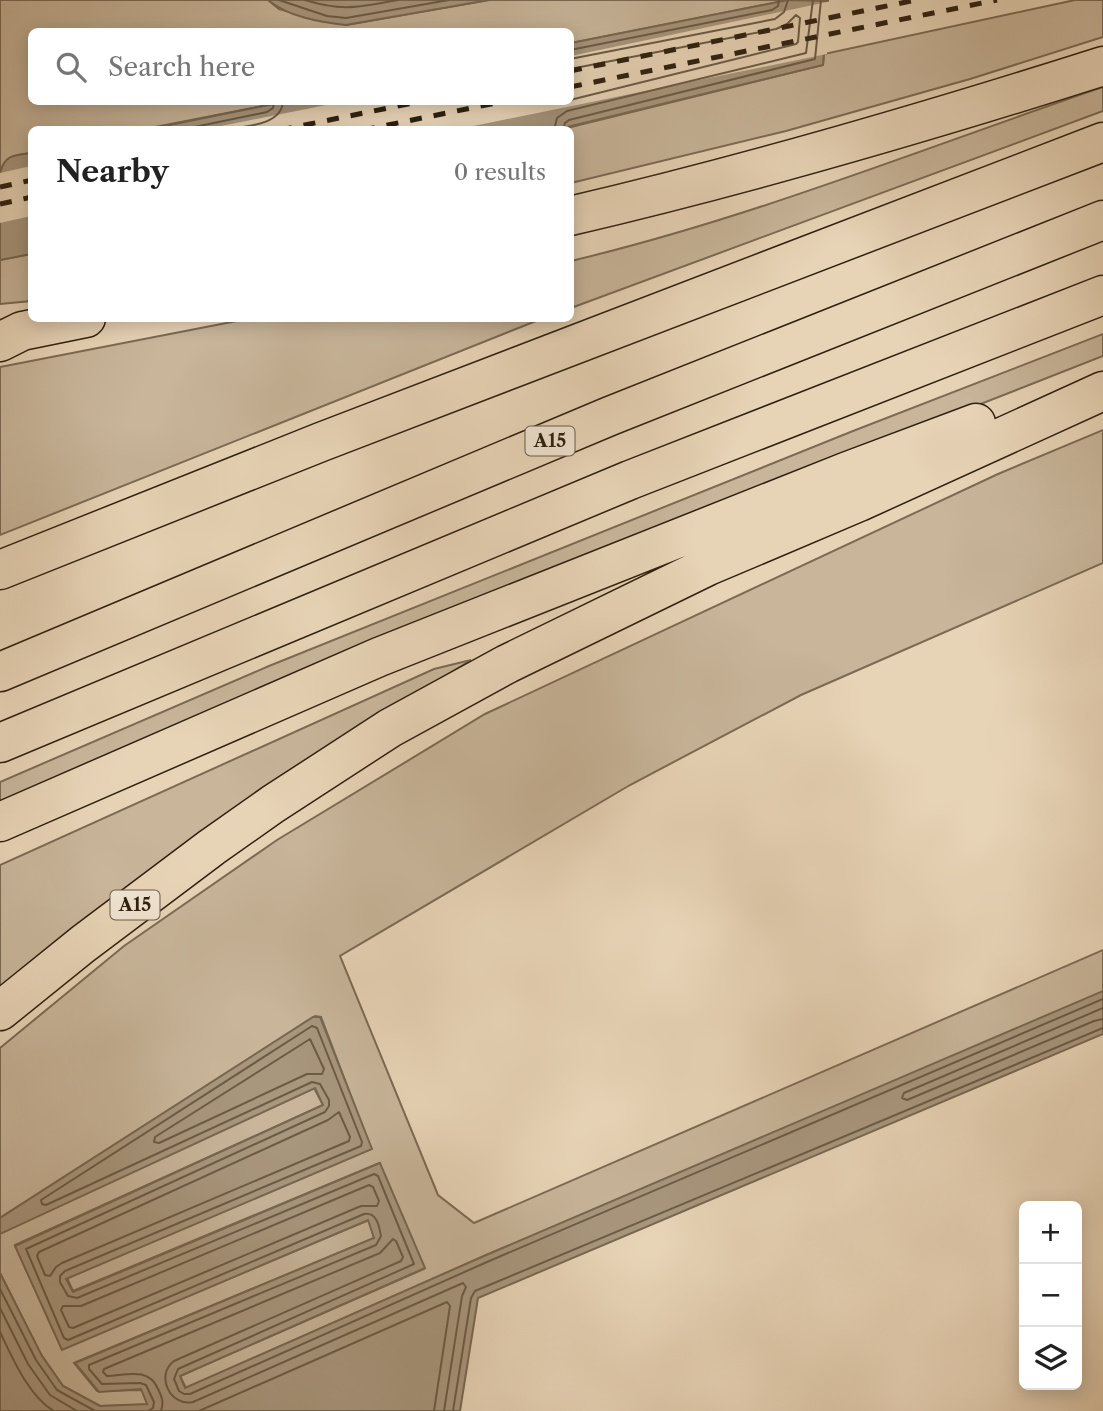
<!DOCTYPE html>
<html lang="en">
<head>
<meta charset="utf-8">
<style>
	:root { --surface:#fff; --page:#f6f6f6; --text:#222; --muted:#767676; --line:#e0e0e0 }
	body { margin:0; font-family:"Libre Caslon Text",serif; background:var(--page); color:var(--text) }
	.controls { position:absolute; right:21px; bottom:21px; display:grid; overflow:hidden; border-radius:10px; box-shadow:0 4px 18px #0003 }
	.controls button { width:63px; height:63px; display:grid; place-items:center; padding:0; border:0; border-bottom:2px solid var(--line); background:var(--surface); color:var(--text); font:35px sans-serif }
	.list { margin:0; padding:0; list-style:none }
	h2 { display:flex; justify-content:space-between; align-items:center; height:91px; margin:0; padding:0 28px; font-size:30px }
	h2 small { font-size:23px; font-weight:400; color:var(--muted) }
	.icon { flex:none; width:38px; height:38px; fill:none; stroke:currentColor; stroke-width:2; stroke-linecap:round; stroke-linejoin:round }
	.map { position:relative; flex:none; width:1103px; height:1411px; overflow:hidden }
	.search { position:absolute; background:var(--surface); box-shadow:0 4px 18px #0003; left:28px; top:28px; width:546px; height:77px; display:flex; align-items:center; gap:18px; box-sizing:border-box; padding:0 24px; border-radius:10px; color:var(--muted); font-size:26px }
	.panel { position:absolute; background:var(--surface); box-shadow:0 4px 18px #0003; left:28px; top:126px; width:546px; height:196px; border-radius:10px }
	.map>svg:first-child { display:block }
</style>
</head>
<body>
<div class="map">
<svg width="1103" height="1411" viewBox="0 0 1103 1411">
	<rect width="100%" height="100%" fill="#e7d3b6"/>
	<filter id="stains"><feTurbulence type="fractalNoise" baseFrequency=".00286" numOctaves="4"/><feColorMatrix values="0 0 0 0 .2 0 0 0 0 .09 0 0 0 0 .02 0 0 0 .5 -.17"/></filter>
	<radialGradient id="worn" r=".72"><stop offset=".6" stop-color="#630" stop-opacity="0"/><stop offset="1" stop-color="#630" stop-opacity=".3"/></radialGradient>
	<path fill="#c8b59a" stroke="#7b6a54" stroke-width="2" d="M 0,0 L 268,0 L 279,9 L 346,25 L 489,0 L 788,0 L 571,43 L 570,32 L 32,32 L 32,102 L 283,102 L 145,129 L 32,130 L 31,153 C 16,156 5,155 0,173 Z
		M 1075,0 L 1103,0 L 1103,37 L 970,79 L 786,131 L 571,183 L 570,130 L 559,130 L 823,65 L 824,54 Z
		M 1103,87 L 1103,111 L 571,308 L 571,261 C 752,218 927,147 1103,87 Z
		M 31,254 L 31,301 L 0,304 L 0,260 Z
		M 247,319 L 541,319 L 0,535 L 0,367 Z
		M 1103,334 L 1103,356 L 659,530 L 0,801 L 0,782 L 269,666 L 853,431 Z
		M 1103,430 L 1103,563 L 801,695 L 630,785 L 340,956 L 438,1195 L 474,1223 L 1103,950 L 1103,992 L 484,1256 L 186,1388 L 180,1376 L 424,1269 L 379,1163 L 73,1291 L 67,1278 L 371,1149 L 321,1017 L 315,1016 L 0,1218 L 0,1048 L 124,946 L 277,840 L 485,714 L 998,474 Z
		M 471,660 L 266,786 L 0,990 L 0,865 L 434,669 Z
		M 314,1088 L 323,1105 L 15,1245 L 62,1349 L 369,1220 L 374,1238 L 74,1363 L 97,1391 L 142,1390 L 148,1405 L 100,1406 L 63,1386 L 40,1353 L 0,1273 L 0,1233 Z"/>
	<path fill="#a8967d" stroke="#776751" stroke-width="2" d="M 268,0 L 489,0 L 346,25 C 320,22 288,17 268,0 Z
		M 788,0 L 828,1 L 823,65 L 559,129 L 145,130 L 283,102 L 570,102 L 571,43 Z
		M 31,153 L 31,254 L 0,260 L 0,173 C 5,154 14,156 31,153 Z
		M 1103,991 L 1103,1034 L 478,1298 L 460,1411 L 0,1411 L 0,1273 L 42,1356 L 63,1386 L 100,1406 L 147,1404 L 141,1389 L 99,1392 L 75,1363 L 374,1238 L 368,1220 L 62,1350 L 15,1246 L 323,1105 L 315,1088 L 0,1234 L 0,1218 L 313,1017 L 320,1017 L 372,1149 L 66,1279 L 73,1292 L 380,1163 L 425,1268 L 180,1376 L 185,1388 L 484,1256 Z"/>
	<path fill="#e7d3b6" d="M 832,1 L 827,54 L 459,129 L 206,129 L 341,102 L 570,102 L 571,56 Z
		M 31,166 L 31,216 L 0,223 L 0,173 Z"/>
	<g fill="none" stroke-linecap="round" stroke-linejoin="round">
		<path stroke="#6b5b46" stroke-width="2" d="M 279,0 L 327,16 L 346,18 L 449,0
			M 305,0 C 344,12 358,7 398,0
			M 570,50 L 772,10 L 778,6 L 779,0
			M 570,59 L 775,19 L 784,12 L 788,0
			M 570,69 L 776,29 L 787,24 L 796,15 L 800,18 L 798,42 L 796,44 L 570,100
			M 180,130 L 267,112 L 273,108 L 274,102
			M 224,130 C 244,126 281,126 283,102
			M 554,130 L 557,118 L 567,111 L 806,53 L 813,0
			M 563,130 L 565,123 L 569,120 L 815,59 L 821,0
			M 1103,1008 L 904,1093 L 902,1098 L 907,1100 L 1094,1021 L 1103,1019
			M 310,1039 L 324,1069 L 322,1074 L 307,1074 L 159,1143 L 154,1142 L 155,1137 Z
			M 339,1112 L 350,1137 L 349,1141 L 62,1263 L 56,1267 L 50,1276 L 45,1275 L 37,1256 L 39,1252 L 328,1120 Z
			M 369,1185 L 373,1187 L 379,1201 L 377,1206 L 361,1206 L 73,1328 L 69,1327 L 61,1310 L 63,1306 L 81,1306 Z
			M 0,1289 L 36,1360 L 57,1390 L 95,1411
			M 0,1308 L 28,1364 L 50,1395 L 77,1411
			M 0,1332 C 12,1357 29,1397 54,1411
			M 148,1411 L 153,1408 L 154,1402 L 146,1385 L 140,1383 L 102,1384 L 89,1369 L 89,1365 L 376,1245 L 381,1236 C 379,1226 377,1212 364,1214 L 68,1340 L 64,1338 L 26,1249 L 325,1112 L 329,1106 L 329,1100 L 320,1084 L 312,1082 L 46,1205 L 42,1204 L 41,1200 L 312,1026 L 317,1028 L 362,1142 L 361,1146 L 65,1271 L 60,1276 L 60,1282 L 68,1296 L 77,1298 L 374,1174 L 378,1176 L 414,1264 L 178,1369 L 174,1379 L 179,1391 L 184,1394 L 190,1394 L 487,1262 L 1103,999
			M 161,1411 C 164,1402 162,1397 158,1389 C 149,1367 126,1375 107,1376 L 103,1372 L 104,1369 L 380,1253 L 393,1239 L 396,1241 L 403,1257 L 401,1261 L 174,1361 C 155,1375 170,1407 193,1402 L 463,1283 L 466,1287 L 462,1296 L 444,1411
			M 199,1411 L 447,1302 L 450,1306 L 434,1411
			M 453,1411 L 471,1298 L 475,1291 L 1103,1028"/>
		<g stroke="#2e200f" stroke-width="41">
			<path id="motorway" d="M 570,216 C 750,174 927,122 1103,66
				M 0,342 L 22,331 L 86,318
				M 0,570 L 321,442 L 1103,142
				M 0,672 L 610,416 L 1103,220
				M 0,743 L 630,480 L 1103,295
				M 0,822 L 379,657 L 848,471 L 976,423
				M 0,1011 L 83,944 L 212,847 L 273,804 L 390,728 L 507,664 L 708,566 L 859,502 L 1103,391"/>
		</g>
		<use href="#motorway" stroke="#e7d3b6" stroke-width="38"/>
		<path stroke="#2e200f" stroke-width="5" stroke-dasharray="12 12" stroke-linecap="butt" d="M 570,71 L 916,0
			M 570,87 L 997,0
			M 280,130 L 418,102
			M 363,130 L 501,102
			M 0,187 L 32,180
			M 0,204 L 32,197"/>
	</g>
	<g text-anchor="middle" stroke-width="6" stroke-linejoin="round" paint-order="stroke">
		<g fill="#efe2d0" stroke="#685a49" stroke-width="2">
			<rect x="525.5" y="426.5" width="49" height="29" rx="5"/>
			<rect x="110.5" y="890.5" width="49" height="29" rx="5"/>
		</g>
		<g font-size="18" font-weight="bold" fill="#2e200f">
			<text x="550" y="447">A15</text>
			<text x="135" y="911">A15</text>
		</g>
	</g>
	<rect width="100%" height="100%" filter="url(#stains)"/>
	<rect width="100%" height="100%" fill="url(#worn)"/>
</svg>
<div class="controls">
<button>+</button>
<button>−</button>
<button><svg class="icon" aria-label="layers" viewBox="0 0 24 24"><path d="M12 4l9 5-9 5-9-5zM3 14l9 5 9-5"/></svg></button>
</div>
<div class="search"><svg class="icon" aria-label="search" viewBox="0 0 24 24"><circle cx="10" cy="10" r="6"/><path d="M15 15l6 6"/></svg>Search here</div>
<section class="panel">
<h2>Nearby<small>0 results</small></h2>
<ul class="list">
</ul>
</section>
</div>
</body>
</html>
